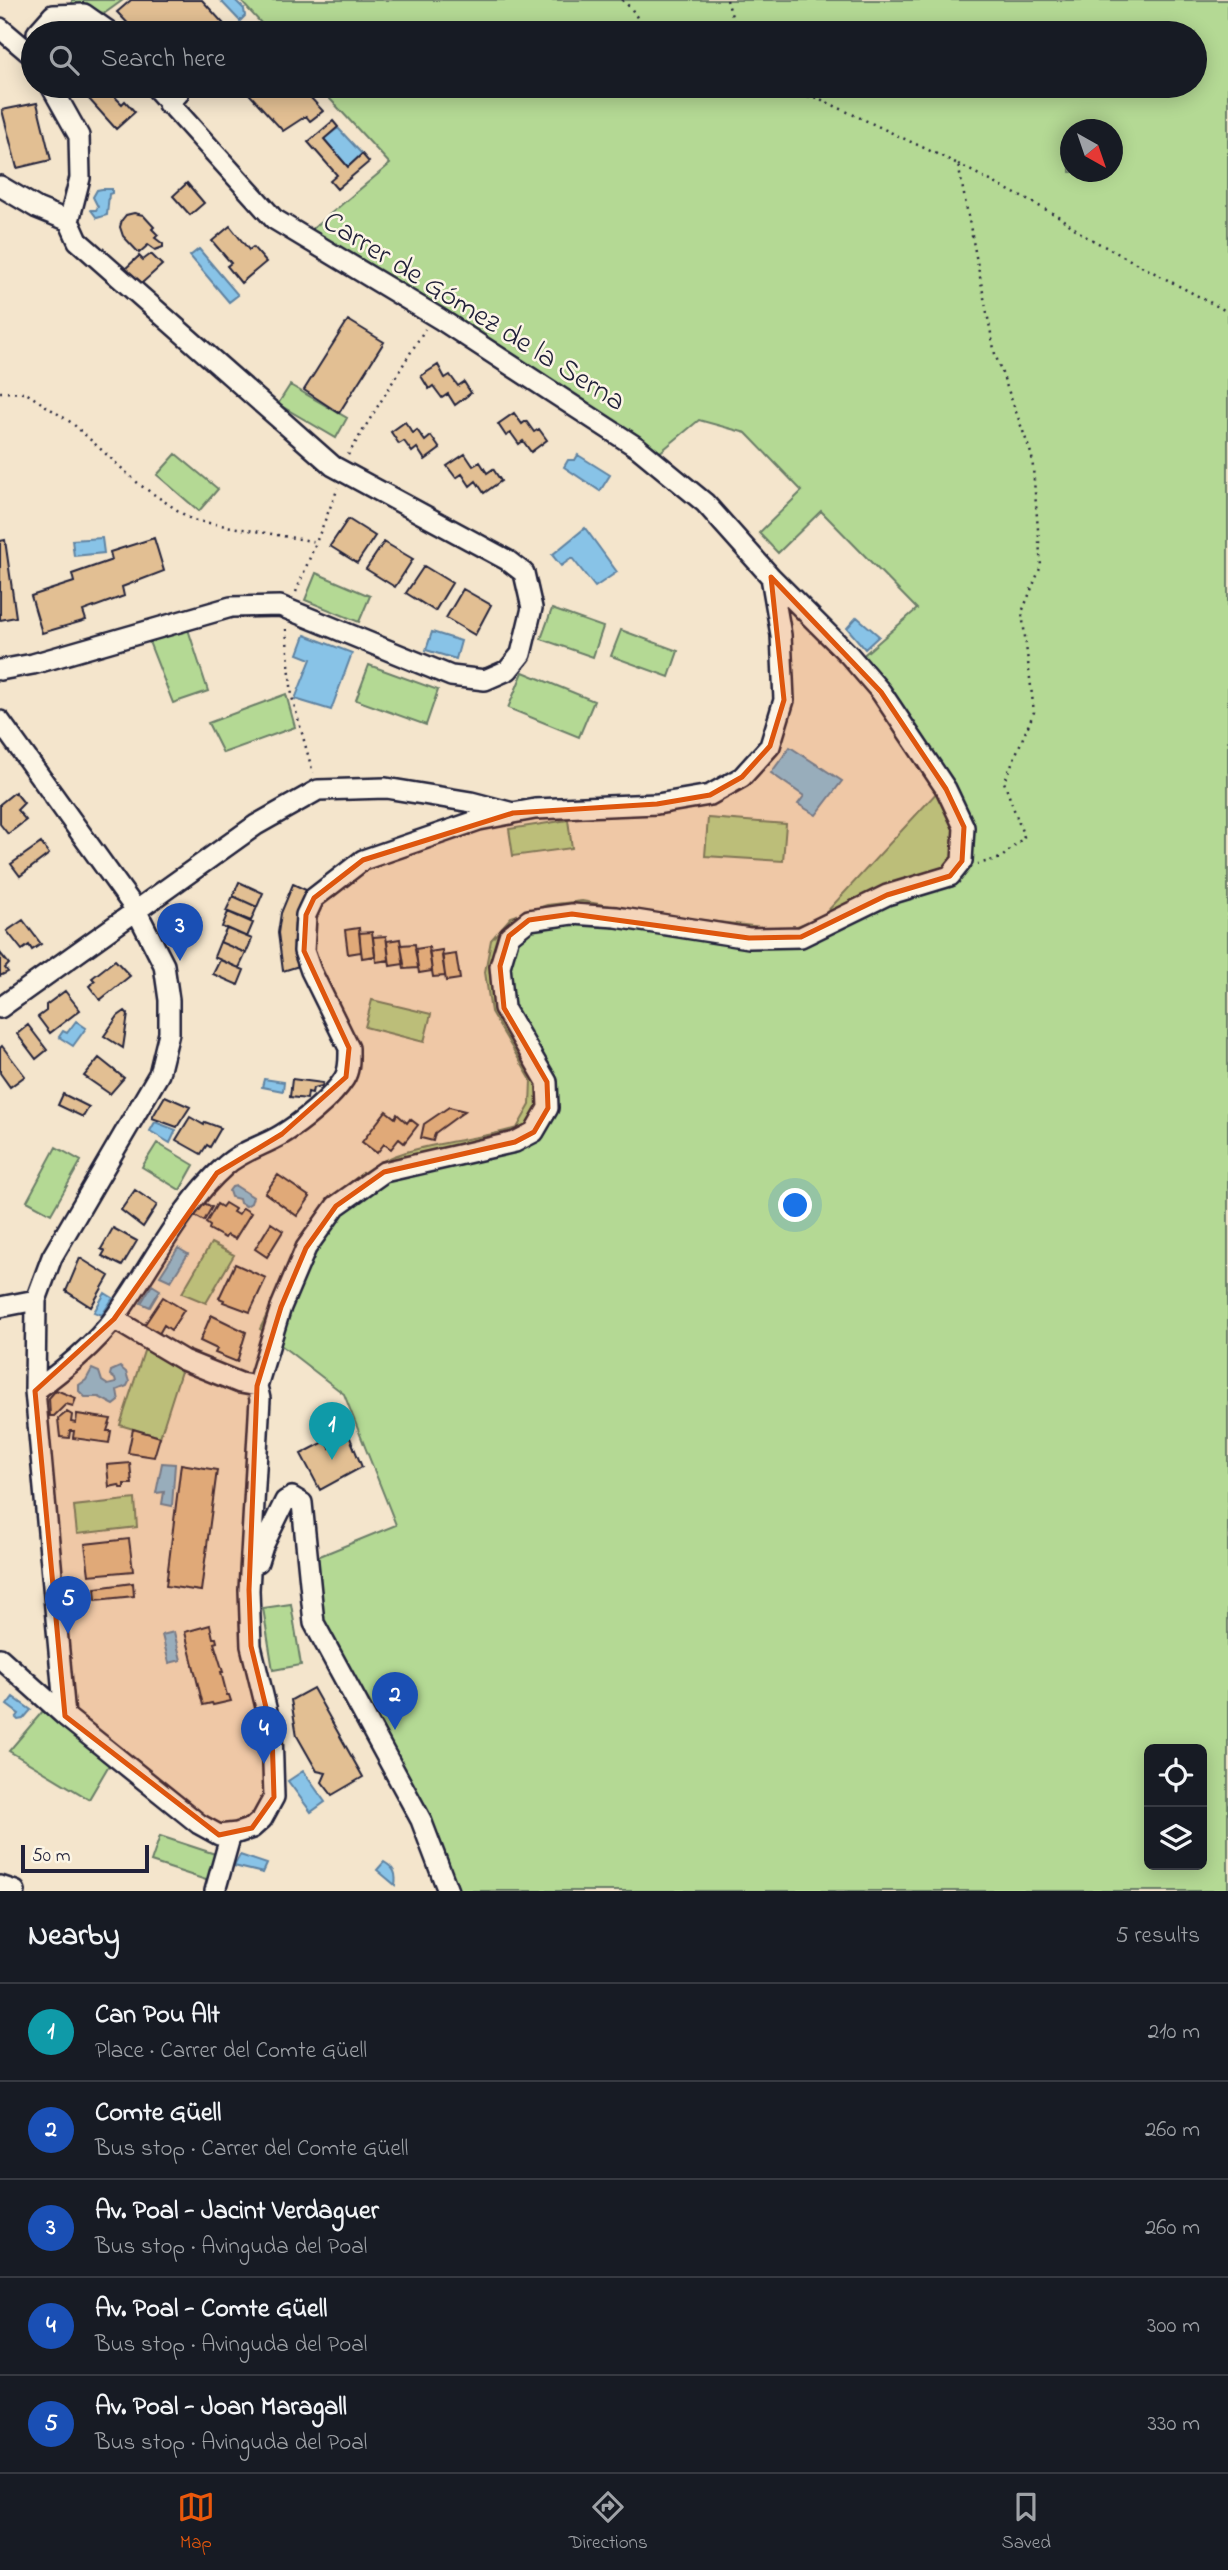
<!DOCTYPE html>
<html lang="en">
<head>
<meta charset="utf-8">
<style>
	:root { --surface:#171b24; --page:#20242c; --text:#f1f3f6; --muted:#9ea1a6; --line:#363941; --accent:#ea580c }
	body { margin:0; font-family:"Indie Flower",sans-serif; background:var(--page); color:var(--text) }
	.controls { position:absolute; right:21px; bottom:21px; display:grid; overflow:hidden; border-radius:10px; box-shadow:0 4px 18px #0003 }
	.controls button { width:63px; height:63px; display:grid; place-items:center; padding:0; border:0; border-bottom:2px solid var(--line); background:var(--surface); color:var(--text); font:35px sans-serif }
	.compass { position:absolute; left:1060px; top:119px; width:63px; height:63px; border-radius:50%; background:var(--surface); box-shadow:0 4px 18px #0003; rotate:140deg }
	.scale { position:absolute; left:21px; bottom:18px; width:128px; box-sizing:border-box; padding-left:7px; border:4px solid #22223b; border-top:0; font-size:19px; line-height:24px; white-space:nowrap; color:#22223b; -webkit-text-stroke:5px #fcf5e5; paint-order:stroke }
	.you { position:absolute; left:796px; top:1206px; width:24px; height:24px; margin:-18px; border:5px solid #fff; border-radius:50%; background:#1a73e8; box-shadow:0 0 0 10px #1a73e833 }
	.badge { display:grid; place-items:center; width:46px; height:46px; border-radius:50%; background:var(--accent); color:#fff; font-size:23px; font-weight:700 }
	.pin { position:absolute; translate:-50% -58px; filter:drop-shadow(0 2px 4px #0008) }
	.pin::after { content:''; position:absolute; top:37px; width:24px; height:21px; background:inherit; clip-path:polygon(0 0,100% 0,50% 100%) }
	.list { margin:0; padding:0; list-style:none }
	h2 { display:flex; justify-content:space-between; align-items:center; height:91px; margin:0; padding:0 28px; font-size:30px }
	h2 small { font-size:23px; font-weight:400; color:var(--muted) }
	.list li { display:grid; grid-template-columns:46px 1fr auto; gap:21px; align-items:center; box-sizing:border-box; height:98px; padding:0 28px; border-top:2px solid var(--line) }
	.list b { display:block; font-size:26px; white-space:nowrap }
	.list p { margin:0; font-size:23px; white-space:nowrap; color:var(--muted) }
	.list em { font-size:23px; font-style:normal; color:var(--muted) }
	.icon { flex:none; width:38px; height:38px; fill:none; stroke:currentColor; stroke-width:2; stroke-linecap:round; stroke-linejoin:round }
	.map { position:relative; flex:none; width:1228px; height:1891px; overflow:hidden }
	.search { position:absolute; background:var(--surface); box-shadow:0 4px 18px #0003; left:21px; right:21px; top:21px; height:77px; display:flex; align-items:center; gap:18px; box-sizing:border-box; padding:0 24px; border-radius:38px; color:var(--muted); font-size:26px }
	.sheet { height:581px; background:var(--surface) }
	nav { display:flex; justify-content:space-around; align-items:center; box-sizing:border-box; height:98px; border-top:2px solid var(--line); background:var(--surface); font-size:19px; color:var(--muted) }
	nav a { display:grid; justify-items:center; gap:4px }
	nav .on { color:var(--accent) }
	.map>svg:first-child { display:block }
</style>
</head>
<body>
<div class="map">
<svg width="1228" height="1891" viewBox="0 0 1228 1891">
	<rect width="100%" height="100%" fill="#f4e5cc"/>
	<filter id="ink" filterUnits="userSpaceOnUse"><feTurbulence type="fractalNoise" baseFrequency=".0143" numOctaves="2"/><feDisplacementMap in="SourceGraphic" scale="14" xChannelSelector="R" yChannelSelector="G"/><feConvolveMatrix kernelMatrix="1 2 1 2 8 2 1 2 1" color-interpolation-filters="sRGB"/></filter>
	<g filter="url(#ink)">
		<path fill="#b4d994" stroke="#6b7e68" stroke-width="2" fill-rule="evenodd" d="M 72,0 L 123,0 L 105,13 L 72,8 Z
			M 240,0 L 1228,0 L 1228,1891 L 447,1891 L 323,1630 L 315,1558 L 396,1525 L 344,1394 L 260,1329 C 294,1259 324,1176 406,1152 C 442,1141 480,1139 517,1128 L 530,1105 L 531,1080 L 491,1012 L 485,972 L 491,940 L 511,917 L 547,905 L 582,901 L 667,916 L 787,930 L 823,916 L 940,789 L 851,666 L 917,609 L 821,511 L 778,553 L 759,533 L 802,491 L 746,433 L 699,420 L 647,463 L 474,351 L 297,242 L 390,164 L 318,86 L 1195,86 L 1195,33 L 270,33 ZM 1070,130 L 1112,130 L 1112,172 L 1070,172 ZM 1149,1749 L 1202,1749 L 1202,1865 L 1149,1865 Z
			M 290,385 L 347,418 L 336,438 L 278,404 Z
			M 176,454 L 218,489 L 199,511 L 157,475 Z
			M 316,573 L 370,596 L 359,622 L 305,600 Z
			M 552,609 L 603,627 L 593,657 L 541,639 Z
			M 187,626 L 208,691 L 173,703 L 148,639 Z
			M 621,630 L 678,651 L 669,677 L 611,656 Z
			M 369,665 L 438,690 L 426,725 L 356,700 Z
			M 523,672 L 594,701 L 579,737 L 508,708 Z
			M 286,694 L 295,727 L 223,753 L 208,723 Z
			M 708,818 L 786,824 L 783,861 L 705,856 Z
			M 568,820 L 572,848 L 513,856 L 509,829 Z
			M 372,1000 L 431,1014 L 424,1042 L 365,1027 Z
			M 157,1143 L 194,1165 L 180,1190 L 142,1167 Z
			M 56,1147 L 81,1161 L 51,1214 L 27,1201 Z
			M 211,1243 L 234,1255 L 206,1303 L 182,1293 Z
			M 146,1345 L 183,1365 L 160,1437 L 120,1425 Z
			M 135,1499 L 137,1527 L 77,1534 L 74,1506 Z
			M 291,1604 L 301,1665 L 273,1670 L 263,1608 Z
			M 43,1711 L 109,1765 L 89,1799 L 9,1751 Z
			M 160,1836 L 218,1855 L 209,1881 L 151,1862 Z"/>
		<path fill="#88c3e7" stroke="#5f83a2" stroke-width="2" d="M 220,0 L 235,0 L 244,9 L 245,16 L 240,21 Z
			M 338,128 L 362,154 L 348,167 L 324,139 Z
			M 102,189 L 112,189 L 112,193 L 109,194 L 107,215 L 97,218 L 91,210 L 96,210 L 98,207 L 93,197 L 97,190 Z
			M 199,249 L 238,295 L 229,302 L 190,256 Z
			M 578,455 L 610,475 L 600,491 L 564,467 L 568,460 L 575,460 Z
			M 585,528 L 617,572 L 595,587 L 572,558 L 561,566 L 552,555 Z
			M 102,538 L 104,553 L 74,556 L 72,540 Z
			M 857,617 L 879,636 L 865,649 L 847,628 Z
			M 432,632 L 461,641 L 456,659 L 426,650 Z
			M 305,635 L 352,653 L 331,710 L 295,699 L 311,659 L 298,654 Z
			M 790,747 L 842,781 L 816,815 L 798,804 L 804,796 L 771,773 Z
			M 185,905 L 186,910 L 194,909 L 197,934 L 184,936 L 181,916 L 176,917 L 175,906 Z
			M 76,1021 L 86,1028 L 73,1046 L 59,1037 L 63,1031 L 67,1033 Z
			M 264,1079 L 284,1082 L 283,1091 L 262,1087 Z
			M 155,1122 L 176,1130 L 170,1143 L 150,1131 Z
			M 236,1186 L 253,1197 L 251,1203 L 246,1206 L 240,1203 L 239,1199 L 231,1197 L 229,1191 L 232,1187 Z
			M 178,1248 L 188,1254 L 171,1281 L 160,1276 Z
			M 152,1285 L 160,1290 L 150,1307 L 141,1303 Z
			M 105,1293 L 113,1298 L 102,1315 L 94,1312 Z
			M 120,1367 L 126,1372 L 129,1382 L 127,1386 L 117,1390 L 119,1401 L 114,1405 L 99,1397 L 85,1397 L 79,1391 L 79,1385 L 86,1380 L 92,1369 L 99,1372 L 102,1381 L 108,1385 L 116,1383 L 115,1379 L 110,1375 L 111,1371 Z
			M 162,1463 L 175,1464 L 172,1506 L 162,1504 L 164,1492 L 156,1493 Z
			M 174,1632 L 181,1660 L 169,1663 L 162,1635 Z
			M 13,1697 L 31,1710 L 23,1719 L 18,1720 L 16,1718 L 19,1714 L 7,1705 Z
			M 303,1771 L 325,1802 L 311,1812 L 288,1781 Z
			M 240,1855 L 267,1864 L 263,1873 L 234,1866 Z
			M 384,1862 C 394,1868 397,1873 395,1885 L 377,1870 Z"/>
		<path fill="#e2bf93" stroke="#22223b" stroke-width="2" d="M 131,0 L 202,0 L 232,33 L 137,33 L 117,12 Z
			M 104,86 L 111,86 L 119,94 L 115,97 L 122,104 L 125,101 L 135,112 L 116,129 L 89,99 Z
			M 242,86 L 300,86 L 323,111 L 310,121 L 306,116 L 283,131 Z
			M 37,103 L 51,160 L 17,168 L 2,110 Z
			M 333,121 L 338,127 L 324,139 L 348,167 L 362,154 L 369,162 L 337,189 L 330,181 L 337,175 L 308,142 Z
			M 187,183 L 204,203 L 190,215 L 173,196 Z
			M 134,213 L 143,215 L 154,227 L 152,229 L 158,235 L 155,238 L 163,244 L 163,247 L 155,250 L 148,245 L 139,253 L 123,236 L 120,227 L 122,220 L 126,215 Z
			M 230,226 L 249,250 L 253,247 L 266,262 L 241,283 L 227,266 L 231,263 L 212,241 Z
			M 151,254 L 162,265 L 142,283 L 125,269 L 139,256 L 143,260 Z
			M 348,320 L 384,342 L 339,413 L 304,390 Z
			M 438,365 L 445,378 L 450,375 L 458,386 L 464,382 L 471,393 L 455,405 L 448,394 L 442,398 L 433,386 L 429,389 L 421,376 Z
			M 514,413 L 522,424 L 526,421 L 534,432 L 539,429 L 547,440 L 531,452 L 523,441 L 519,444 L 511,433 L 506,436 L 498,424 Z
			M 405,422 L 413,433 L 417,430 L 425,441 L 431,436 L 440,449 L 425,460 L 417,448 L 412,452 L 404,441 L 399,444 L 391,432 Z
			M 465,454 L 473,466 L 480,462 L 487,473 L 493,469 L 501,481 L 484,493 L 476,481 L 470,486 L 462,474 L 456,478 L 447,466 Z
			M 348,519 L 375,536 L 357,563 L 330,546 Z
			M 154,538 L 164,571 L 122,587 L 124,596 L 83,611 L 86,620 L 42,633 L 31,596 L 74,582 L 72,574 L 112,560 L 110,552 Z
			M 5,540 L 16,617 L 0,620 L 0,541 Z
			M 384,542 L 413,559 L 395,587 L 366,569 Z
			M 424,566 L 452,583 L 435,611 L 406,593 Z
			M 463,589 L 491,605 L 475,635 L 446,618 Z
			M 15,792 L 24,803 L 17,810 L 26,820 L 8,834 L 0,824 L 0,804 Z
			M 41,843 L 49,854 L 20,876 L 11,864 Z
			M 239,882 L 263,893 L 257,907 L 233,896 Z
			M 293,884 L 308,891 L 299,905 L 295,921 L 294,941 L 299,966 L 283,971 L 278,933 L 281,913 Z
			M 233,896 L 257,907 L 251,921 L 226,911 Z
			M 228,912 L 253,923 L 247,937 L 222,927 Z
			M 23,920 L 41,944 L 32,950 L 29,945 L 22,950 L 7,931 Z
			M 227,928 L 252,939 L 246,953 L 220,942 Z
			M 359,928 L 361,952 L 348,954 L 345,930 Z
			M 372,932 L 375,956 L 362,958 L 359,933 Z
			M 386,936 L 389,960 L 376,962 L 373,937 Z
			M 400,939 L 404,964 L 390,966 L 387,941 Z
			M 220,942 L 246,953 L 239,968 L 214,957 Z
			M 415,944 L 418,968 L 404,969 L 401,945 Z
			M 429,947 L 432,971 L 419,973 L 415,949 Z
			M 442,950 L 445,976 L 433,977 L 429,952 Z
			M 0,953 L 9,964 L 5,968 L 8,972 L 0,976 Z
			M 456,954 L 460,979 L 446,981 L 442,956 Z
			M 115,960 L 130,976 L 100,1000 L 89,986 L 95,981 L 92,978 Z
			M 220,960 L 244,970 L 238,985 L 213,974 Z
			M 65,991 L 80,1010 L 50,1033 L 38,1017 L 46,1011 L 46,1005 Z
			M 125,1011 L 128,1014 L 123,1048 L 104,1036 L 118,1016 Z
			M 28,1025 L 47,1050 L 36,1059 L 17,1034 Z
			M 2,1046 L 25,1076 L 10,1087 L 0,1073 L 0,1048 Z
			M 99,1058 L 124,1078 L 110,1094 L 84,1076 Z
			M 292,1079 L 323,1083 L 322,1086 L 313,1088 L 312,1093 L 308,1092 L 307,1099 L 290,1097 Z
			M 63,1094 L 89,1107 L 83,1117 L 58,1105 Z
			M 165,1096 L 190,1107 L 177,1127 L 152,1118 Z
			M 449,1107 L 465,1111 L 435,1133 L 433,1141 L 421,1138 L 424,1124 Z
			M 386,1111 L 395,1118 L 397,1114 L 407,1123 L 410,1119 L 418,1125 L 404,1143 L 399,1139 L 391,1149 L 384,1144 L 377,1153 L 362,1142 Z
			M 190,1117 L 204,1125 L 205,1122 L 221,1128 L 210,1147 L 207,1145 L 201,1154 L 176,1140 Z
			M 278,1175 L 310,1197 L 297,1216 L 265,1193 Z
			M 135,1190 L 157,1205 L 143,1227 L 121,1210 Z
			M 204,1203 L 212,1207 L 204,1221 L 193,1215 Z
			M 225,1203 L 235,1209 L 233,1212 L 238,1215 L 243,1208 L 251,1213 L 235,1239 L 227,1235 L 225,1238 L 209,1229 L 210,1226 L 206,1223 L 217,1204 L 222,1207 Z
			M 271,1223 L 283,1231 L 267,1257 L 255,1249 Z
			M 113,1228 L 137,1241 L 122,1266 L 102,1256 L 105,1251 L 101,1249 Z
			M 80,1258 L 109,1276 L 91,1307 L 66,1291 Z
			M 235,1264 L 266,1278 L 250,1312 L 223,1302 L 224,1300 L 219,1298 Z
			M 163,1297 L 184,1310 L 171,1330 L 164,1325 L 156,1339 L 141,1330 Z
			M 211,1315 L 246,1332 L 237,1362 L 215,1353 L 217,1349 L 200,1341 Z
			M 56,1390 L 76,1398 L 73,1406 L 66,1404 L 54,1416 L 50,1416 L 49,1398 Z
			M 67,1412 L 72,1415 L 71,1422 L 76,1423 L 77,1414 L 111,1419 L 107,1431 L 111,1431 L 109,1443 L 73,1438 L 74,1431 L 70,1431 L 69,1438 L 60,1437 L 58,1419 Z
			M 133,1429 L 160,1437 L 154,1457 L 128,1453 Z
			M 348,1433 L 362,1467 L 320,1490 L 301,1454 L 326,1441 L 330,1448 Z
			M 130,1463 L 132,1484 L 124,1484 L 124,1488 L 120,1488 L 119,1485 L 109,1487 L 107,1465 Z
			M 181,1464 L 217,1470 L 201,1591 L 166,1586 Z
			M 129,1539 L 133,1571 L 89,1575 L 85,1544 Z
			M 133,1583 L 134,1596 L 96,1600 L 95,1588 Z
			M 210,1625 L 213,1638 L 216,1638 L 217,1642 L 214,1643 L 223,1672 L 221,1672 L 227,1695 L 229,1695 L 231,1701 L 213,1705 L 212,1703 L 203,1705 L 185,1632 Z
			M 313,1688 L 363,1777 L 332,1795 L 322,1782 L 326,1773 L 317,1771 L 297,1736 L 291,1700 Z"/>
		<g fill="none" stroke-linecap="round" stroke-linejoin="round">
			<g stroke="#22223b" stroke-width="24">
				<path id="minor" d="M 0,28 L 33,56
					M 37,33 L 53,15 L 84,14 L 111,33
					M 51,86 L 79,136 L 80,178 L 69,221
					M 168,104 L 178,94 L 177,86
					M 0,186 L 37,208 L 69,221 L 78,241 L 333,466 L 507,560 L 524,573 L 532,608 L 521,654 L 508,670 L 485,680 L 451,676 L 280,606 L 231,607 L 33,664 L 0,670
					M 0,721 L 136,910 L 164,965 L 169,1000 L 169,1033 L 159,1074 L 52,1257 L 36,1300 L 35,1391 L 65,1716
					M 0,1008 L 256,825 L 318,790 L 386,788 L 471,802 L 513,813 L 535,809 L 657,804 L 710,795 L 742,777 L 770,746 L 784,700 L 781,635 L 771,577
					M 0,1307 L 36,1300
					M 114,1319 L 183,1360 L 240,1383 L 257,1386
					M 35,1391 C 63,1370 95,1345 116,1316 C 152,1266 179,1207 225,1166 C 241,1151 263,1146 281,1135 C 301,1123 332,1098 344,1079 C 350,1070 349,1058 349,1048 L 311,971 L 304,951 L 306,915 L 314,898 L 363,860 L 479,820 L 510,814
					M 258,1562 L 263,1546 L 285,1501 L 292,1497 L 302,1503 L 314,1623 L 421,1820 L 448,1891
					M 0,1658 L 65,1716 L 199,1824 L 219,1835 L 237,1833 L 252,1828 L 262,1819 L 274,1797 L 272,1732 L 251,1646 L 249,1590 L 260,1399 L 257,1386 L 281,1307 L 306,1248 L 336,1206 L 384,1172 L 515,1142 L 534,1132 L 548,1108 L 547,1082 L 504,1008 L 500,966 L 509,936 L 529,920 L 572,914 L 616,917 L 749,938 L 801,937 L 887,895 L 950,876 L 962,861 L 964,827 L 946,789 L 881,692 L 849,655 L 771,577 L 705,503 L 638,448 L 440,319 L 274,219 L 154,86
					M 0,1886 L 15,1891
					M 215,1891 L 231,1834"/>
			</g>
			<path stroke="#22223b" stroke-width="2.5" stroke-dasharray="2 5" stroke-linecap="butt" d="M 622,0 L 631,8 L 647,33
				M 727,0 L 737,33
				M 689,86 L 818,98 L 958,164 L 995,354 L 1032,456 L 1041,566 L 1022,612 L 1034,712 L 1004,782 L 1024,837 L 1001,858 L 978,864
				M 778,86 L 785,94
				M 958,164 L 1058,216 L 1085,236 L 1228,312
				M 0,392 L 26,393 L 72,423 L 140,485 L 192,520 L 317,542
				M 348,455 L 425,329
				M 296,592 L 338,488
				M 286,629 L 292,697 L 313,773"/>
			<use href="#minor" stroke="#fcf5e5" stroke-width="19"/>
		</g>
	</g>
	<path fill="#de560e" fill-opacity="0.2" stroke="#de560e" stroke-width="5" stroke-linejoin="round" d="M 771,577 L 881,692 L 946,789 L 964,827 L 962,861 L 950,876 L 887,895 L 801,937 L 749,938 L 572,914 L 529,920 L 509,936 L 500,966 L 504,1008 L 547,1082 L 548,1108 L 534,1132 L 515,1142 L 384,1172 L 336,1206 L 306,1248 L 281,1307 L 257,1386 L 249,1590 L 251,1646 L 272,1732 L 274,1797 L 252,1828 L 219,1835 L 65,1716 L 35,1391 L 114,1319 L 217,1173 L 282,1134 L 346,1077 L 349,1048 L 304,951 L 306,915 L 314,898 L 363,860 L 513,813 L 657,804 L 710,795 L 742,777 L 770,746 L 784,700 Z"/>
	<g text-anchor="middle" stroke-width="5" stroke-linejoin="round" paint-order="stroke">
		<g font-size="30" fill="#22223b" stroke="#fcf5e5">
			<text transform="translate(475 310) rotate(32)" y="10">Carrer de Gómez de la Serna</text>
		</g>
	</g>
</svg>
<div class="controls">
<button><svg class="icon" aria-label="locate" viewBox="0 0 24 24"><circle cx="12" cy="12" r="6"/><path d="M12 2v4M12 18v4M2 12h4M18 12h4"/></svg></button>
<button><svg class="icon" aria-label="layers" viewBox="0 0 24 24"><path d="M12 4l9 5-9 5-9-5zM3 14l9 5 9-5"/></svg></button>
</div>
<svg class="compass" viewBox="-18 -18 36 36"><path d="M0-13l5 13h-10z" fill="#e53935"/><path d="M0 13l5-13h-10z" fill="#9ea1a6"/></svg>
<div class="scale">50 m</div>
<div class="you"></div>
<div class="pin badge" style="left:332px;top:1460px;background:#0f9aa8">1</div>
<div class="pin badge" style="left:395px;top:1730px;background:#1a4fb4">2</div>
<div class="pin badge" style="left:180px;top:961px;background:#1a4fb4">3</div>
<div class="pin badge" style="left:264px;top:1764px;background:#1a4fb4">4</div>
<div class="pin badge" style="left:68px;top:1634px;background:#1a4fb4">5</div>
<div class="search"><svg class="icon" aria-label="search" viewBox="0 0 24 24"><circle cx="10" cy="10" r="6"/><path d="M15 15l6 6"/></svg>Search here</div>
</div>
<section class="sheet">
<h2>Nearby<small>5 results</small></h2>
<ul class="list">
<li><span class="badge" style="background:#0f9aa8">1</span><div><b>Can Pou Alt</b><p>Place · Carrer del Comte Güell</p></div><em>210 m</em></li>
<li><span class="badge" style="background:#1a4fb4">2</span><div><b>Comte Güell</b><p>Bus stop · Carrer del Comte Güell</p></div><em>260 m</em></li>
<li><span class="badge" style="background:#1a4fb4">3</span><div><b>Av. Poal - Jacint Verdaguer</b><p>Bus stop · Avinguda del Poal</p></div><em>260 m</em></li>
<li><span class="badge" style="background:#1a4fb4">4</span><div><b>Av. Poal - Comte Güell</b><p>Bus stop · Avinguda del Poal</p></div><em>300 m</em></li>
<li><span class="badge" style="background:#1a4fb4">5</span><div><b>Av. Poal - Joan Maragall</b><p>Bus stop · Avinguda del Poal</p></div><em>330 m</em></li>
</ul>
</section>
<nav>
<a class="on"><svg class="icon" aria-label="map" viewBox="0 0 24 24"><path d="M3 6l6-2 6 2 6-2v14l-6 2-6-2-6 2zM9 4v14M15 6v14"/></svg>Map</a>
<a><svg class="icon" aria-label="directions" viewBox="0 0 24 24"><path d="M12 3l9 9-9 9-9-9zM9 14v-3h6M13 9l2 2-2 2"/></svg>Directions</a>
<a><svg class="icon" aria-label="saved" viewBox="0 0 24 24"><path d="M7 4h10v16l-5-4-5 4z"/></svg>Saved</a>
</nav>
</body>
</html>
